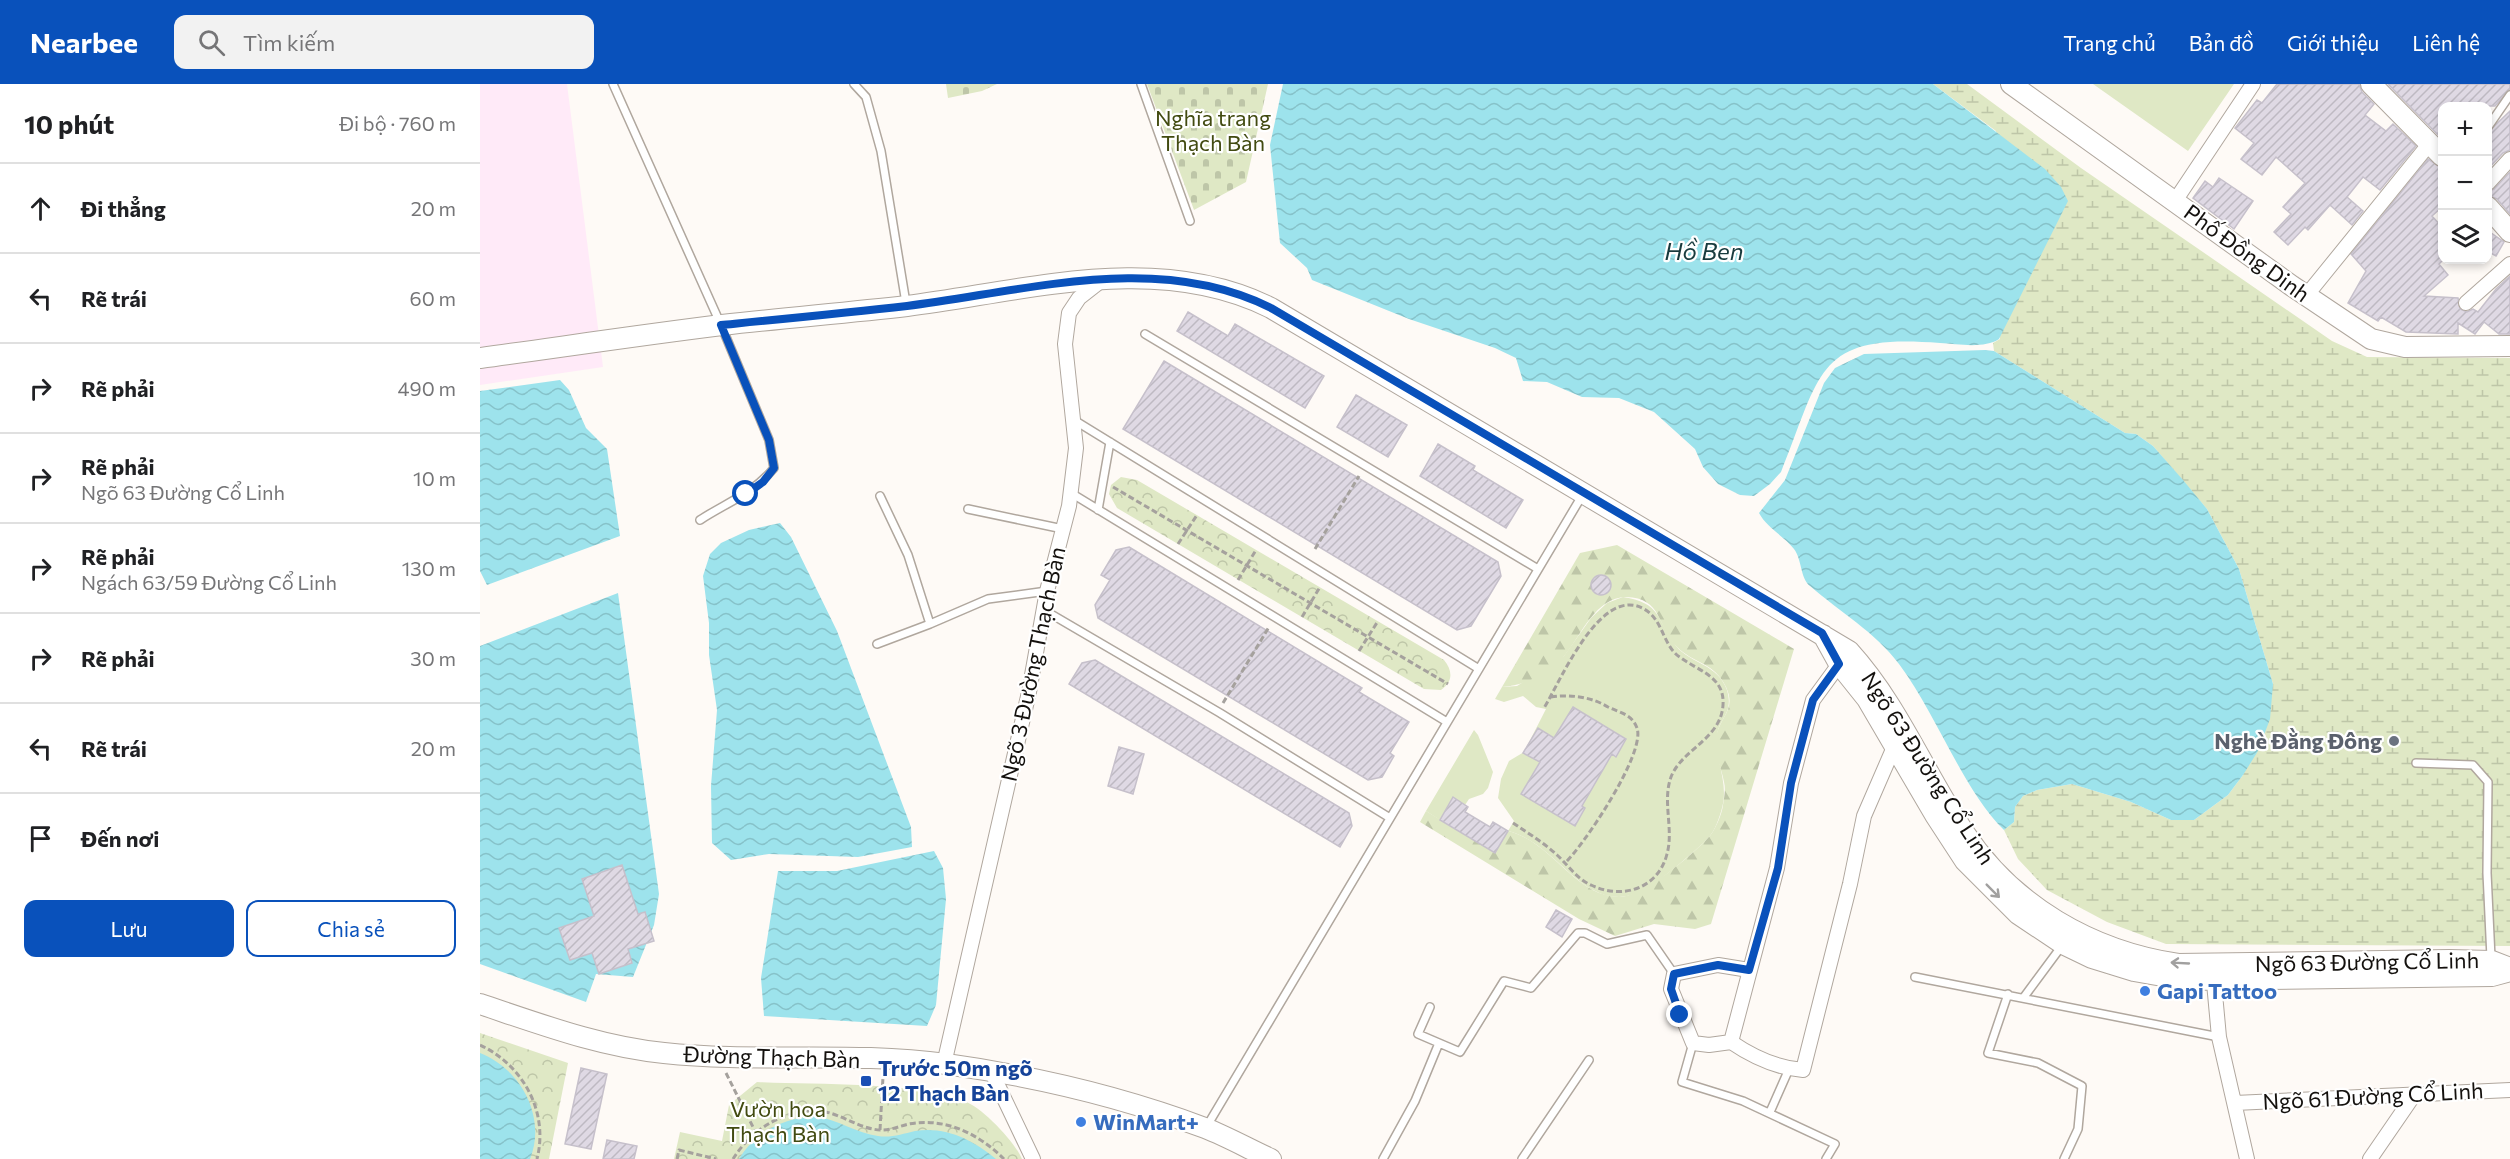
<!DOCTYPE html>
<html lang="vi">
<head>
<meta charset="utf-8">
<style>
	:root { --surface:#fff; --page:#f2f2f2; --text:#202124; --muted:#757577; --line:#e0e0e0; --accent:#0951bb }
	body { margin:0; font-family:Commissioner,sans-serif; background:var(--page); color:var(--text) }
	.controls { position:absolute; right:18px; top:18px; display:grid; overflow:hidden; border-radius:12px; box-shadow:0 3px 9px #0003 }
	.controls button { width:54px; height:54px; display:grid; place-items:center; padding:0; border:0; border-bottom:2px solid var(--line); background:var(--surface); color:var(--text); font:30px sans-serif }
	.stop { position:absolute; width:18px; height:18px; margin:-14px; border:4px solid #0951bb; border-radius:50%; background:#fff }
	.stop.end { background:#0951bb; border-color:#fff; box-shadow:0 2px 6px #0008 }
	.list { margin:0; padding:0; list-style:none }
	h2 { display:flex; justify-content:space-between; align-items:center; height:78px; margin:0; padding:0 24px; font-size:26px }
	h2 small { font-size:20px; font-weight:400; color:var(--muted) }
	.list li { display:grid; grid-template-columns:39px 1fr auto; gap:18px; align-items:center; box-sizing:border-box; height:90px; padding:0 24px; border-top:2px solid var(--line) }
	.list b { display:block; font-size:22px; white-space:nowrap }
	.list p { margin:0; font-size:20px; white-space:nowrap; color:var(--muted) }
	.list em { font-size:20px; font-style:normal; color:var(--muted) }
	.actions { display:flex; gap:12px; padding:18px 24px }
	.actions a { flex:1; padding:14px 0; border:2px solid var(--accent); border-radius:12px; text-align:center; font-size:21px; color:var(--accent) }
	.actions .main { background:var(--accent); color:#fff }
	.icon { flex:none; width:33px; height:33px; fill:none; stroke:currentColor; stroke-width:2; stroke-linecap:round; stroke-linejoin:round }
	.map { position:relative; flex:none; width:2030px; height:1075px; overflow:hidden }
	header { display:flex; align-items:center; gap:36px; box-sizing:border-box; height:84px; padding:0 30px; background:var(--accent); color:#fff }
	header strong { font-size:28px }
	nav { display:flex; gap:33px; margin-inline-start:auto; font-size:21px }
	.search { width:420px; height:54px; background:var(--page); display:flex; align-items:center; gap:15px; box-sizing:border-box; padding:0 21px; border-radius:12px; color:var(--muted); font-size:22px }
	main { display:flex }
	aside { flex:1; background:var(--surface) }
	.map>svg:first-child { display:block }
</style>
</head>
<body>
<header>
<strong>Nearbee</strong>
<div class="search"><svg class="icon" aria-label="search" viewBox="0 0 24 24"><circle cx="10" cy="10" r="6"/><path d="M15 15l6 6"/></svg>Tìm kiếm</div>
<nav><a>Trang chủ</a><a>Bản đồ</a><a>Giới thiệu</a><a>Liên hệ</a></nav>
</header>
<main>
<aside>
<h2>10 phút<small>Đi bộ · 760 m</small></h2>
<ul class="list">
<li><svg class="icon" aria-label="ahead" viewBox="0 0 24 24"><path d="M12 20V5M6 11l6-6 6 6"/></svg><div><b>Đi thẳng</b></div><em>20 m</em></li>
<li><svg class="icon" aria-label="left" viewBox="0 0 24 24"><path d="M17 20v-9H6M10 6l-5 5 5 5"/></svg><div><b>Rẽ trái</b></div><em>60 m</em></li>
<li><svg class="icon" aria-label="right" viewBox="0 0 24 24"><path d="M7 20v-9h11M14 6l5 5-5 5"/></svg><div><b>Rẽ phải</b></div><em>490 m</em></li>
<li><svg class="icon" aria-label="right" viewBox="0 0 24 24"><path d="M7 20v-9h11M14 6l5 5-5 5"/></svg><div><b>Rẽ phải</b><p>Ngõ 63 Đường Cổ Linh</p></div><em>10 m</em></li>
<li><svg class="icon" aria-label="right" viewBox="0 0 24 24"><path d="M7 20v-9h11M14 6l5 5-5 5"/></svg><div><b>Rẽ phải</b><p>Ngách 63/59 Đường Cổ Linh</p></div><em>130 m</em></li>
<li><svg class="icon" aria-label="right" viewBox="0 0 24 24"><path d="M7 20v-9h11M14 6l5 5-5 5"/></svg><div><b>Rẽ phải</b></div><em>30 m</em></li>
<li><svg class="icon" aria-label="left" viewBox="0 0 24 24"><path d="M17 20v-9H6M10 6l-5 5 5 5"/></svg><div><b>Rẽ trái</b></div><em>20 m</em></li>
<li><svg class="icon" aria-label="arrive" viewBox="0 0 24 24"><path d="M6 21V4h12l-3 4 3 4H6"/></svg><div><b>Đến nơi</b></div></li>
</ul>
<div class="actions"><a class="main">Lưu</a><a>Chia sẻ</a></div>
</aside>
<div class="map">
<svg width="2030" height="1075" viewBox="0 0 2030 1075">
	<defs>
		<pattern id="forest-firs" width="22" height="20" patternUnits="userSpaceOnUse" patternTransform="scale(1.5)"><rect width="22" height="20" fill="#dfe8c5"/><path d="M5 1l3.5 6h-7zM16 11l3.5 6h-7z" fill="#bec6a8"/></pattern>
		<pattern id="wetland-marsh" width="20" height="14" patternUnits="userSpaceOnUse" patternTransform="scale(1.5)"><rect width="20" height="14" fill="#dfe8c5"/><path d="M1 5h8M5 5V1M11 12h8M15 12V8" fill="none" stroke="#bec6a8"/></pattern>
		<pattern id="cemetery-stones" width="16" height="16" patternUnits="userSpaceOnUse" patternTransform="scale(1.5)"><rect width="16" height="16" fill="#dfe8c5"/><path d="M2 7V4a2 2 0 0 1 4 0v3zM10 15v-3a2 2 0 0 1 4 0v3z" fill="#bec6a8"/></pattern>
		<pattern id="park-crowns" width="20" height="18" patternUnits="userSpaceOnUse" patternTransform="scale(1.5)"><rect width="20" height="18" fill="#dfe8c5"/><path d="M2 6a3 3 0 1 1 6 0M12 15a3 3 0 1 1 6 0" fill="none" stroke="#bec6a8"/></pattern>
		<pattern id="water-waves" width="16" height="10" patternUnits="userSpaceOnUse" patternTransform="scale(1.5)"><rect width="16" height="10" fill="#9de3ec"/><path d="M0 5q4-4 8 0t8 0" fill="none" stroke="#86c2c9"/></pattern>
		<pattern id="building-hatch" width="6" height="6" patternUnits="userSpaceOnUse" patternTransform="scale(1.5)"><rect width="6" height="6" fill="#dfd9e4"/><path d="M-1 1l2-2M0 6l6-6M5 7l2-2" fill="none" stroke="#beb9c2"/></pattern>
	</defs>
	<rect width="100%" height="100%" fill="#fefaf6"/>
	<path fill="#ffeaf8" d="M 0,0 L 87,0 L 123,283 L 0,301 Z"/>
	<path fill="#dfe8c5" d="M 1613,0 L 1754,0 L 1708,67 Z
		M 1143,513 C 1182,519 1176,535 1196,562 C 1211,580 1238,580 1247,606 C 1254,630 1239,633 1237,652 C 1235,677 1249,699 1242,724 C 1240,732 1235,747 1229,753 C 1223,761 1174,802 1166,805 C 1159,809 1147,813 1139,813 C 1096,813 1073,758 1028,747 L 1034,737 L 1018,714 L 1021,695 L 1029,677 L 1044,668 L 1066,625 L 1056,623 L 1043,612 L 1024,618 L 1015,615 L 1022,603 L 1037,602 L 1084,572 L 1111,534 L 1127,519 Z
		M 994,646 L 998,651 L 1013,688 L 1008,704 L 1003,710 L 989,715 L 985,721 L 973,714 L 960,736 L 946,727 Z"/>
	<path fill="url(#forest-firs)" d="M 1137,461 L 1314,565 L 1231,840 L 1215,845 L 1174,840 L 1135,852 L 1099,835 L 940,738 L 946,727 L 1015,769 L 1028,747 C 1073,758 1094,812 1139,813 C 1163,813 1212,771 1228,754 C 1235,747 1242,730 1243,721 C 1244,714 1246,705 1244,698 C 1241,681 1232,668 1237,649 C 1242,631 1256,625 1246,603 C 1234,578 1214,580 1197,563 C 1177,543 1183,514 1146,513 C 1116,513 1101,551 1085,571 C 1070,589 1046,601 1022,603 L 1100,469 Z"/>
	<path fill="url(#wetland-marsh)" d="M 1453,0 L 1487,0 L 1601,84 L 1852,257 L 1887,273 L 2030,274 L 2030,862 L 1686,860 L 1627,838 L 1567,806 L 1538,775 L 1524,746 L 1534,738 L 1535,723 L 1543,712 L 1557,706 L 1592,700 L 1651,718 L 1691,736 L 1714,736 L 1748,711 L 1763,691 L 1793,600 L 1759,485 L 1727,425 L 1673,362 L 1656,350 L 1645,349 L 1514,267 L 1513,259 L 1520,255 L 1516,47 Z"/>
	<path fill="url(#cemetery-stones)" d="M 466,0 L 517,0 L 502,7 L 468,14 Z
		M 667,0 L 788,0 L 766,98 L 714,126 Z"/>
	<path fill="url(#park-crowns)" d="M 641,393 L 657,396 L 964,576 C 973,587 973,598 961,606 L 944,605 L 637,424 L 629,410 L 631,401 Z
		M 0,949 L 88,979 L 69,1075 L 0,1075 Z
		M 277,998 C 337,1001 429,997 484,1017 C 502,1023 535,1058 542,1075 L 194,1075 L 200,1048 L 242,1057 L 249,1021 Z"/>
	<path fill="url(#water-waves)" d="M 803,0 L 1453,0 L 1565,85 L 1581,103 L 1588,117 L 1519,255 C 1504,265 1478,260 1460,259 C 1336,249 1342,287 1301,388 L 1290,400 L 1274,412 L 1260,411 L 1238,400 L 1223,383 L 1215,365 L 1174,328 L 1139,314 L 1102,313 L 1067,298 L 1043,297 L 1036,274 L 1015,264 L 929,235 L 832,196 L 827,184 L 800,159 L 790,61 Z
		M 1505,266 L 1514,267 L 1645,349 L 1656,350 L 1673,362 L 1703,396 L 1727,425 L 1759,485 L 1793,600 L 1790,635 L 1778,667 L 1763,691 L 1748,711 L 1714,736 L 1691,736 L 1651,718 L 1592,700 L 1557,706 L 1543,712 L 1535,723 L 1534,738 L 1524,746 C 1483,706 1456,629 1419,580 C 1395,548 1360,528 1330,502 C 1320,494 1322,475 1314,465 C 1304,452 1287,444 1279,429 L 1305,396 L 1344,299 L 1355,284 L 1384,270 Z
		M 80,296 L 89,306 L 106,344 L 127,365 L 140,452 L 7,501 L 0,487 L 0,307 Z
		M 300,439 L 311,453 L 357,547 L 431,743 L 432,763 L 378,773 L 289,770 L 251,776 L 232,759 L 231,702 L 237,626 L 229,571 L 229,539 L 223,492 L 230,470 L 241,459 L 269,446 Z
		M 138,509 L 179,810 L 174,841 L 153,893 L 116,890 L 106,918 L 0,880 L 0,562 Z
		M 454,767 L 463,784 L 466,815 L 456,921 L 447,942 L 284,932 L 281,894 L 298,787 L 357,787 Z
		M 0,969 C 41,985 67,1033 50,1075 L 0,1075 Z
		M 336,1032 C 358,1036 377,1049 398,1052 C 411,1054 422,1050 435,1047 C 466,1042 493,1056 516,1075 L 259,1075 C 276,1047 304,1034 336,1032 Z"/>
	<path fill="url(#building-hatch)" stroke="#c6c0cb" stroke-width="1.5" d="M 1797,0 L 1879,0 L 1882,8 L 1894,20 L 1885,31 L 1906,47 L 1913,40 L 1936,62 L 1900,106 L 1883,93 L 1867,113 L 1883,127 L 1872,141 L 1850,121 L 1828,146 L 1825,143 L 1808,161 L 1794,148 L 1811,130 L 1803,123 L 1825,99 L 1796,73 L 1782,91 L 1761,75 L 1774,59 L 1755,44 L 1777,16 L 1782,19 Z
		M 1908,0 L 2030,0 L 2030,5 L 2015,22 L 1962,22 L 1962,55 Z
		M 2030,27 L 2030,66 L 2023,69 L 2007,86 L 2007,49 Z
		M 1948,75 L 1962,84 L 1962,123 L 1952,132 L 1962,143 L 1962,177 L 1959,180 L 1968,191 L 1944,212 L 1978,214 L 1980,225 L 1987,228 L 1993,225 L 1998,228 L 2016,205 L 2030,192 L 2030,250 L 2019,250 L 2004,238 L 1995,250 L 1978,239 L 1978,250 L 1926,248 L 1901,233 L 1898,237 L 1868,219 L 1886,187 L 1871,170 Z
		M 2030,88 L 2030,130 L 2017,115 L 2007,111 L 2007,108 L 2014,105 Z
		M 1739,94 L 1773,117 L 1754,145 L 1713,114 L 1725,97 L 1733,103 Z
		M 2007,146 L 2024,158 L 2016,172 L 2007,167 Z
		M 708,228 L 748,252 L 755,240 L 844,292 L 825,324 L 697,247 Z
		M 684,277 L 1018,478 L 1021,492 L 991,542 L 977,546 L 643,345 Z
		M 876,311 L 927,341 L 908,373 L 857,343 Z
		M 958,360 L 995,382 L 993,386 L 1043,416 L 1026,444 L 940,392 Z
		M 649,463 L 882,604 L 879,608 L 929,638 L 910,669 L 914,672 L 902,693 L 888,696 L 618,534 L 615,521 L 630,496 L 621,491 L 636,466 Z
		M1111 501a10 10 0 1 1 20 0a10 10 0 1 1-20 0Z
		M 615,576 L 869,729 L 872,742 L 860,763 L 589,600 L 602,579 Z
		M 1093,623 L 1146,655 L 1136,673 L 1132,670 L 1102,722 L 1105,724 L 1095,742 L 1041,710 L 1060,678 L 1043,669 L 1058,644 L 1074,654 Z
		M 639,663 L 664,670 L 653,710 L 628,702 Z
		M 973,713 L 988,723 L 985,728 L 1010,743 L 1013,738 L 1028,747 L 1015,769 L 960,736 Z
		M 142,781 L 158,830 L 165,828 L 174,857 L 148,865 L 152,879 L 119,890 L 112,869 L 90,876 L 79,844 L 114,832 L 102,795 Z
		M 1076,826 L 1092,835 L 1082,853 L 1066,843 Z
		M 101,984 L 127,990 L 111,1065 L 85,1060 Z
		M 127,1056 L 157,1062 L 154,1075 L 123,1075 Z"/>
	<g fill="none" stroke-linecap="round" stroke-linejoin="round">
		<g stroke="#b0a79e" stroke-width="10">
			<path id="lane" d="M 133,0 L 241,241 L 289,356 L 294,384 C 274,409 246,419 220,436
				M 374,0 L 386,13 L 401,67 L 426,219
				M 661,0 L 710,137
				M 2008,43 L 2030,11
				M 665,250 L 1058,485
				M 594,336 L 999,585
				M 591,409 L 967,638
				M 400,412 L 428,471 L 450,540 L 508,515 L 567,507
				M 488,425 L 583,445
				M 618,426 L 630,358
				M 564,526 L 740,629 L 910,734
				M 397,560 L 450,540
				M 1936,679 L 1993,681 L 2008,698 L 2007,789 L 2011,874
				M 1435,893 L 1739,953
				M 1528,910 L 1508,969 L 1558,979 L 1602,1002 L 1598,1045 L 1584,1075
				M 1544,913 L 1581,863
				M 950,923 L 938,950 L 980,968 L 1024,897 L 1051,904 L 1098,849 L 1105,849 L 1127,860 L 1167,851 L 1194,890
				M 1213,959 L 1202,998 L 1263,1017 L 1355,1060 L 1346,1075
				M 1290,1028 L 1309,985
				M 727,1042 L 1103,410
				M 903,1075 L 935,1017 L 959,959
				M 1042,1075 L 1109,976"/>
		</g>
		<g stroke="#b0a79e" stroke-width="16">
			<path id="street" d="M 2008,99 L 2030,75
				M 1695,117 L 1773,0
				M 1826,212 L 1950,59
				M 1986,219 L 2030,180
				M 1269,886 L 1238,881 L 1194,890 L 1191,905 L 1213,959 L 1229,961 L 1251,958 C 1273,973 1297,984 1323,986 L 1370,800 L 1384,732 L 1417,656
				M 1733,888 L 1739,953 L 1767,1075
				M 1251,958 L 1297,784 L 1311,699 L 1333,616 L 1363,575
				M 464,980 L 549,608 L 567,507 L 589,422 L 596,364 L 585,260 L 589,229 L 599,214 L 622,196
				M 512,989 L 553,1075
				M 1755,1019 L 2030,1006
				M 1890,1075 L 1934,1011"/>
		</g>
		<g stroke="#b0a79e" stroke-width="22">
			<path id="secondary" d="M 1531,0 L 1812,202 L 1891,255 L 1925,263 L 2030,262
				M 1891,0 L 1962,72
				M 2008,123 L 2030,148
				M 0,274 C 81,263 161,251 242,241 C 304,234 365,229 427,222 C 546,207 677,167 791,224 L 1369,567 C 1418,621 1444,688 1484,748 C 1533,822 1611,867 1698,880 L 1969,876 L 2012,877 L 2030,884
				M 1343,551 L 1359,580 L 1387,615 L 1455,731 L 1485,777 L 1538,830 L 1583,860 L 1612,874 L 1654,887 L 1705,896 L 2012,892 L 2030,887
				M 0,920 C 60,940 121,963 184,969 C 277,979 372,967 466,980 C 553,992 642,1013 725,1044 C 748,1053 769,1065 791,1075"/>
		</g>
		<path stroke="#a5a19d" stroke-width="3" stroke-dasharray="6 3" stroke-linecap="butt" d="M 633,403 L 968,600
			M 698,460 L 717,431
			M 835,465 L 879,392
			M 758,496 L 776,466
			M 822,533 L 840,503
			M 879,567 L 898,537
			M 1071,613 C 1090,610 1112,613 1128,623 C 1140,629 1152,630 1157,644 C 1166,669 1104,761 1085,779
			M 743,619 L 789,543
			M 1033,739 C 1048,749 1064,759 1077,771 C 1088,781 1097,795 1111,801 C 1142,816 1178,805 1187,770 C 1194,745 1182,718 1191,693 C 1202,665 1241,655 1243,621 C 1245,593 1219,587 1201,574 C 1182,562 1184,536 1164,525 C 1121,500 1081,596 1064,624
			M 0,961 C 43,981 69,1028 57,1075
			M 246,989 L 275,1047
			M 400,1046 L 403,993
			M 197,1075 L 199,1066 L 236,1075
			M 253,1075 C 272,1044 312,1019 350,1029 C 367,1034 384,1046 402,1046 C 412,1046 420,1042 429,1040 C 465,1033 499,1050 524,1075"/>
		<use href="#lane" stroke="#fff" stroke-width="7"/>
		<use href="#street" stroke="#fff" stroke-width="14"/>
		<use href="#secondary" stroke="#fff" stroke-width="20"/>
	</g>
	<defs><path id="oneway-shaft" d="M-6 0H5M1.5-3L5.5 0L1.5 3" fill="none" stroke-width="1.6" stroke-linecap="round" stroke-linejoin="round" transform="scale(1.5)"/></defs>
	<g stroke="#a1a09f">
		<use href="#oneway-shaft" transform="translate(1513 807) rotate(45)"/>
		<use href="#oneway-shaft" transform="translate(1700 879) rotate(-177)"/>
	</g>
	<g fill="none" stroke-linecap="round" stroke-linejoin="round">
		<path stroke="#0951bb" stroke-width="8" d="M 266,410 L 283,398 L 294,384 L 289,356 L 241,241 C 303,235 366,229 427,222 C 547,207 677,167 791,224 L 1342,549 L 1359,580 L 1333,616 L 1311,699 L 1298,784 L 1269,886 L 1238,881 L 1194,890 L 1191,905 L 1200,931"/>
	</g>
	<circle fill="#6b7280" stroke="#fff" stroke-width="2" cx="1914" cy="657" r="6"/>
	<g fill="#3f7fe0" stroke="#fff" stroke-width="2">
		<circle cx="1665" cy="907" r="6"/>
		<circle cx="601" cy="1038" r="6"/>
	</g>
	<rect fill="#1a4fb4" stroke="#fff" stroke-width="2" x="380" y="991" width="12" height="12" rx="3"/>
	<g text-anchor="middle" stroke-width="4.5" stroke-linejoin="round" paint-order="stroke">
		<g font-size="22" fill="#424b11" stroke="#fff">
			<text x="733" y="42">Nghĩa trang<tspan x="733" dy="25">Thạch Bàn</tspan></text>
			<text x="298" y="1033">Vườn hoa<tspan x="298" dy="25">Thạch Bàn</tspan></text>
		</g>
		<g font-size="22" fill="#14110e" stroke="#fff">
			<text transform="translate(1767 169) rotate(36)" y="8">Phố Đồng Dinh</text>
			<text transform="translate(553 580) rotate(-78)" y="8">Ngõ 3 Đường Thạch Bàn</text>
			<text transform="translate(1448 684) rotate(57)" y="8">Ngõ 63 Đường Cổ Linh</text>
			<text transform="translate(1887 878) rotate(-1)" y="8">Ngõ 63 Đường Cổ Linh</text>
			<text transform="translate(292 973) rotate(2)" y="8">Đường Thạch Bàn</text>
			<text transform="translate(1893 1012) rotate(-3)" y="8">Ngõ 61 Đường Cổ Linh</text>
		</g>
		<g font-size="22" font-weight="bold" fill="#5b616d" stroke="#fff" text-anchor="end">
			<text x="1902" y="665">Nghè Đằng Đông</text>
		</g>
		<g font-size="22" font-weight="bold" fill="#366cbe" stroke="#fff" text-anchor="start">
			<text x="1677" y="915">Gapi Tattoo</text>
			<text x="613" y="1046">WinMart+</text>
		</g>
		<g font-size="22" font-weight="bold" fill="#164399" stroke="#fff" text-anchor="start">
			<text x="398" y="992">Trước 50m ngõ<tspan x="398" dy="25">12 Thạch Bàn</tspan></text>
		</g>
		<g font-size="24" font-style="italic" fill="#183b3e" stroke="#fff">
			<text x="1224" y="176">Hồ Ben</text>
		</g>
	</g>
</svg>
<div class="controls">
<button>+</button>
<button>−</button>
<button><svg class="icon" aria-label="layers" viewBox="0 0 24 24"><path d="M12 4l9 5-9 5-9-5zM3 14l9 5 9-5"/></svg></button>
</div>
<div class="stop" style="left:266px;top:410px"></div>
<div class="stop end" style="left:1200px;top:931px"></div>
</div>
</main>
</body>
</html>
